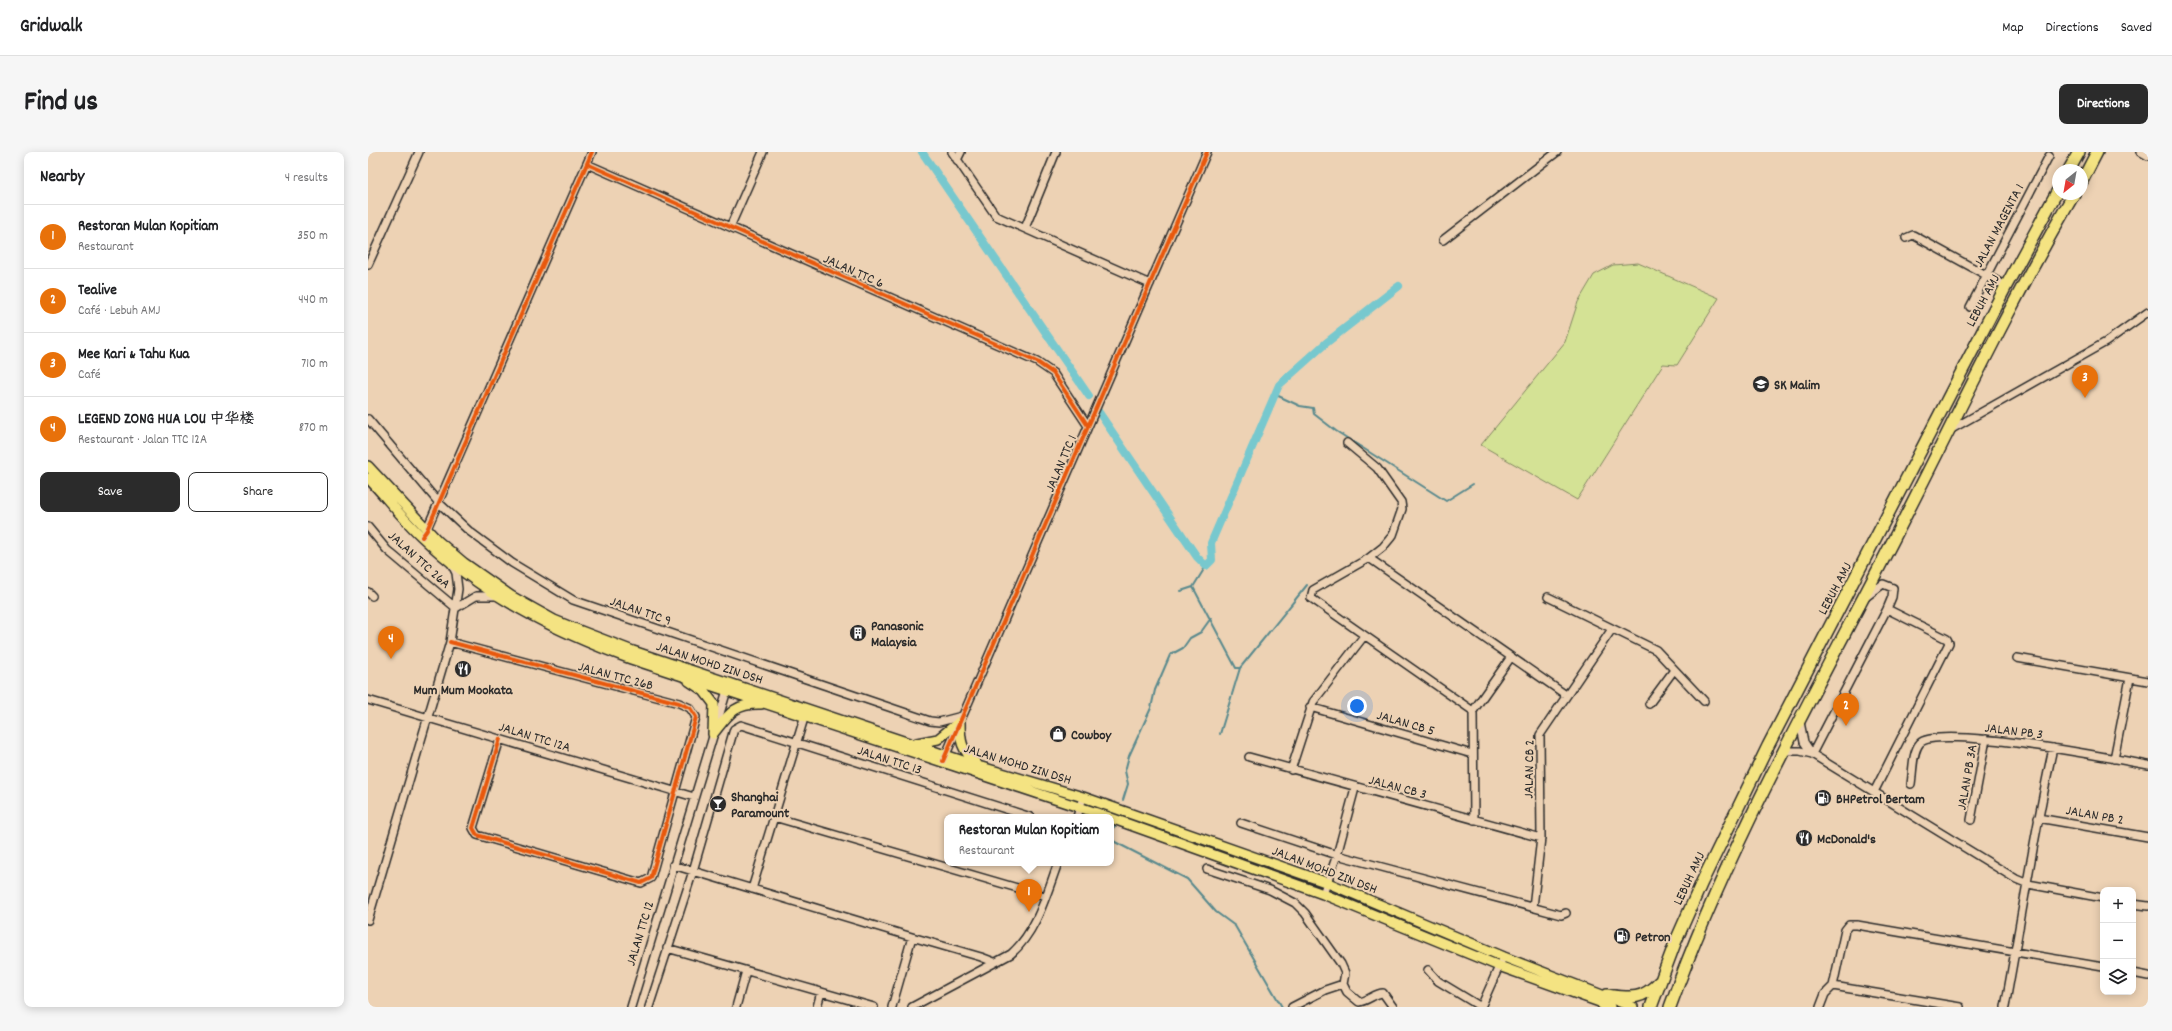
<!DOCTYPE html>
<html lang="en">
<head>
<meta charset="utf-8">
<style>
	:root { --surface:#fff; --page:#f6f6f6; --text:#202124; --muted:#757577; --line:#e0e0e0; --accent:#2b2b2b }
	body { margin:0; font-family:Dekko,"LXGW WenKai TC",sans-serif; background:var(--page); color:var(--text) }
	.controls { position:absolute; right:12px; bottom:12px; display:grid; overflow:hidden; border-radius:8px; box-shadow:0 2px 10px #0003 }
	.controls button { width:36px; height:36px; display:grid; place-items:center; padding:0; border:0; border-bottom:1px solid var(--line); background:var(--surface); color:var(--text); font:20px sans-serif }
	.compass { position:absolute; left:1684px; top:12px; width:36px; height:36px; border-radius:50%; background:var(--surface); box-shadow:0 2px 10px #0003; rotate:211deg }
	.you { position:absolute; left:989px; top:554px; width:14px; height:14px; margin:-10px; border:3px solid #fff; border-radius:50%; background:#1a73e8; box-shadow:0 0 0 6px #1a73e833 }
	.badge { display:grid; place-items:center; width:26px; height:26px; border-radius:50%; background:var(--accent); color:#fff; font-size:13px; font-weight:700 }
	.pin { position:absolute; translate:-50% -33px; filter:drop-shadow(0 1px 2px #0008) }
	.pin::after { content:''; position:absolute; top:21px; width:14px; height:12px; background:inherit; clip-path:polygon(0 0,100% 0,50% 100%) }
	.popup { position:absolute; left:576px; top:662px; width:170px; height:52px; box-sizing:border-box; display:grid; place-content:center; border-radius:8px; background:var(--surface); filter:drop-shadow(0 1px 3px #0005); font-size:13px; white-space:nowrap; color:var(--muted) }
	.popup b { font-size:15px; color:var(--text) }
	.popup::after { content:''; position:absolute; left:50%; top:100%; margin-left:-8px; border:8px solid transparent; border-top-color:var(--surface) }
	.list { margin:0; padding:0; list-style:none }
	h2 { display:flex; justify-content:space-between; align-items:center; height:52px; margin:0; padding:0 16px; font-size:17px }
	h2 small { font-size:13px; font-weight:400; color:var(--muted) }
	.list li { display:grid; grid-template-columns:26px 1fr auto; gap:12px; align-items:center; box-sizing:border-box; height:64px; padding:0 16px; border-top:1px solid var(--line) }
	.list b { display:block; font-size:15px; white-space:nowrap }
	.list p { margin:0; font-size:13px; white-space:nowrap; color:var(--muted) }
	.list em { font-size:13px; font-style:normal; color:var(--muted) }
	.actions { display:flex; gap:8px; padding:12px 16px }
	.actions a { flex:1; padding:9px 0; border:1px solid var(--accent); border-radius:8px; text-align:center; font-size:14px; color:var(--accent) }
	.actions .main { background:var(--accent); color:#fff }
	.icon { flex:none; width:22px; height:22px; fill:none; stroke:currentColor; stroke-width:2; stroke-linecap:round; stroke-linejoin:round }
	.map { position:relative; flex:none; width:1780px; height:855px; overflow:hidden; border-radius:8px }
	header { display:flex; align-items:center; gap:24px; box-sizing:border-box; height:56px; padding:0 20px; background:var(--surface); border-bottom:1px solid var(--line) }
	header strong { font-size:19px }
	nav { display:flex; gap:22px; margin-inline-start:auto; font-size:14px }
	.intro { display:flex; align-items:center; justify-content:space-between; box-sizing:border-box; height:96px; padding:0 24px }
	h1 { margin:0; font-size:28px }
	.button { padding:10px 18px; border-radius:8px; background:var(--accent); color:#fff; font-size:14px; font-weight:700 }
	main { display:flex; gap:24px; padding:0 24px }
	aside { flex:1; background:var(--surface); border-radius:8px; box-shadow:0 2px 10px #0003 }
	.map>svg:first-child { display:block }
</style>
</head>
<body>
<header>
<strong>Gridwalk</strong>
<nav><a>Map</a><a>Directions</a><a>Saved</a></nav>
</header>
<div class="intro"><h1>Find us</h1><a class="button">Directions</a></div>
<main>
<aside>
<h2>Nearby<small>4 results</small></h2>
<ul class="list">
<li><span class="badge" style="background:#e8710a">1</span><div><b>Restoran Mulan Kopitiam</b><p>Restaurant</p></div><em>350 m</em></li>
<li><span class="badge" style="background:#e8710a">2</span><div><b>Tealive</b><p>Café · Lebuh AMJ</p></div><em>440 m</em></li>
<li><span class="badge" style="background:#e8710a">3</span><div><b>Mee Kari &amp; Tahu Kua</b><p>Café</p></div><em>710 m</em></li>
<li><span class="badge" style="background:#e8710a">4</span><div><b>LEGEND ZONG HUA LOU 中华楼</b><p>Restaurant · Jalan TTC 12A</p></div><em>870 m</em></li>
</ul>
<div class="actions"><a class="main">Save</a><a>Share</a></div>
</aside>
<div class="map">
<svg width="1780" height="855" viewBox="0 0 1780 855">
	<rect width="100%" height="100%" fill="#edd2b4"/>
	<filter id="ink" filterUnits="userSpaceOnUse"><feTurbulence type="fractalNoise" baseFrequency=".025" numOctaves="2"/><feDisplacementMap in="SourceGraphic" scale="8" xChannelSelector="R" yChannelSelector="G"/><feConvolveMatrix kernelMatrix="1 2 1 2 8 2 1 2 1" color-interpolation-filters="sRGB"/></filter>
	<g filter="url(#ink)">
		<path fill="#d4e295" stroke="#808660" d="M 1270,111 L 1351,146 L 1309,213 L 1295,212 L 1209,348 L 1113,293 L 1197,190 L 1210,150 L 1226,123 L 1245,113 Z"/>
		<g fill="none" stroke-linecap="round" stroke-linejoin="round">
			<path stroke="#59898d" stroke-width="2" d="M 906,242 L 932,254 L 945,256 L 946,262 L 968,279 L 1078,349 L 1105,332
				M 838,414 L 825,435 L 868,516 L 872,516 L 939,433
				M 813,439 L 825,435
				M 852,582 L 872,516
				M 755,648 L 760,632 L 757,619 L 761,604 L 783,556 L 787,538 L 802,503 L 815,496 L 822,486 L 833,480 L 843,466
				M 743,678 L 747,674
				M 743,686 L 747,690 L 819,727 L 848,760 L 867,774 L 914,855"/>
			<path stroke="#77c8ce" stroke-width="8" d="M 554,0 L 721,244
				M 730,259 L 829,405 L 838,414 L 844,408 L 843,391 L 911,233 L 958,191 L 1031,134"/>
			<g stroke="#2b2b2b" stroke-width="10">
				<path id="minor" d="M 584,0 L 628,64 L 782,132
					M 1773,0 L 1780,4
					M 589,8 L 593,0
					M 219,12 L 669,210 L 685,221 L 720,274
					M 362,75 L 395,0
					M 657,76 L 688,0
					M 1538,86 L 1545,83 L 1638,134
					M 1075,88 L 1189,0
					M 0,113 L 51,0
					M 1602,155 L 1681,4
					M 0,267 L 71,351 L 101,379 L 144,411 L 205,448 L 562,569 L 571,570 L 594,564
					M 1582,278 L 1738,190 L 1780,160
					M 979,291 L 1009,316 L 1033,350 L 1034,357 L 1025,383 L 1015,395 L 1001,406 L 945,438 L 943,446 L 1105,559
					M 0,375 L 19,398 L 88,456
					M 57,381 L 224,0
					M 1001,406 L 1198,543
					M 0,440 L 4,444
					M 1180,445 L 1288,498 L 1336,549
					M 88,456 L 108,444 L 129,444
					M 82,490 L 311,551 L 322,556 L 328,565 L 283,726 L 273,731 L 109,683 L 105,676 L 132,587
					M 1649,506 L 1780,529
					M 0,548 L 326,645
					M 1281,552 L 1306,518
					M 942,555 L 1104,602
					M 1432,570 L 1436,590 L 1444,602
					M 1416,599 L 1432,599 L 1444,602 L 1648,727 L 1660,732 L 1735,746
					M 1444,602 L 1519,457 L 1524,445 L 1525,436 L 1515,432 L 1498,445
					M 881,605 L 1173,686
					M 576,607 L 839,0
					M 1746,607 L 1762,526
					M 923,618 L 945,550 L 996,484
					M 1543,632 C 1545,620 1544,600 1552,591 C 1569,572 1749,607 1780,613
					M 1506,640 L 1581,491 L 1579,487 L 1519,457
					M 406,665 L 677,744
					M 709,665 L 715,645
					M 1670,666 L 1780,685
					M 1106,668 L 1105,559 L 1143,505
					M 1603,668 L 1618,587
					M 873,671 L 969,703 L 1193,763 L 1198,761
					M 305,713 L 544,785 L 613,805 L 626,810
					M 839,717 L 902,738 L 927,751 L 937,761 L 973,812 L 977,821 L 975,832 L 957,838 L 924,855
					M 384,737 L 437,563
					M 955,742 L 969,703 L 987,636
					M 1765,752 L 1780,754
					M 1165,755 L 1173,686 L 1172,583 L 1244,477
					M 0,768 L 82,490 L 90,437 L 88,421 L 83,411
					M 299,796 L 506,855
					M 1060,818 L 1070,829 L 1113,855
					M 1765,821 L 1780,824
					M 975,832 L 979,840 L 991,850 C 1000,849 1007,841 1015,841 L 1025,855
					M 1465,834 L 1592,855
					M 263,855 L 360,535
					M 281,855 L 325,719 L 366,577 L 373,573 L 663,665
					M 368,855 L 378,819
					M 449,855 L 453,840
					M 524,855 L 544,785
					M 544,855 L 643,802 C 669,779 678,743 690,711
					M 1113,855 L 1133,810
					M 1452,855 L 1457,842 L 1465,834 L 1477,778 L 1481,773 L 1489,773 L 1735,815
					M 1637,855 C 1653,769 1666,682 1685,596"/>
			</g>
			<g stroke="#2b2b2b" stroke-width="12">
				<path id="major" d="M 0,314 L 70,389 L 96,411 L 143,444 L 186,468 L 213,479 L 265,499 L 610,614 L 715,645 L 960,731 L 1136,805 L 1265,855
					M 0,326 C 18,345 34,366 53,384 C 113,442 186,479 263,507 L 741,665
					M 321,529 L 336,539 L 346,552 L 345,582
					M 592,569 C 592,590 593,597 609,612
					M 345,582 C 360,563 366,551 393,552
					M 549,591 L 570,587 L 592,569
					M 743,666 L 955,742 L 1131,814 L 1240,853"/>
			</g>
			<g stroke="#2b2b2b" stroke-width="14">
				<path id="highway" d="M 1701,18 L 1711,0
					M 1714,29 L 1729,0
					M 1239,843 C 1262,846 1273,849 1291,830
					M 1235,852 L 1241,855
					M 1283,855 L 1307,791 L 1334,730 L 1400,594 L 1638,134 L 1690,38
					M 1302,855 C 1358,699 1440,553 1516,406 C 1579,285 1637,160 1706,42"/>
			</g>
			<use href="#minor" stroke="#edd2b4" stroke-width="7"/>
			<use href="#major" stroke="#f4e382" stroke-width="9"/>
			<use href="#highway" stroke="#f4e382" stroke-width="11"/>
			<g stroke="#edd2b4" stroke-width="6">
				<path id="cycleway" d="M 219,12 L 669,210 L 685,221 L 720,274
					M 54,385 L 59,378 L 224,0
					M 82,490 L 311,551 L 322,556 L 328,565 L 283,726 L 273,731 L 109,683 L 105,676 L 132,587
					M 575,609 L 839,0"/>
			</g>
			<use href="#cycleway" stroke="#e8590c" stroke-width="4"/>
		</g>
	</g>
	<defs>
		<g id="school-disc" transform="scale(0.9)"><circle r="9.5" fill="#2b2b2b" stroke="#edd2b4"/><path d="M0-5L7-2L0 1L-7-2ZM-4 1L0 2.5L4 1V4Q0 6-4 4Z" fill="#fff"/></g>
		<g id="building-disc" transform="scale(0.9)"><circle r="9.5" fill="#2b2b2b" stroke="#edd2b4"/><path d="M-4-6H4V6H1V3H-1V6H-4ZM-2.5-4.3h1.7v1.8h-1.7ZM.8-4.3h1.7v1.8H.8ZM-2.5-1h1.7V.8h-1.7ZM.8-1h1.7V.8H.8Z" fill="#fff"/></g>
		<g id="restaurant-disc" transform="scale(0.9)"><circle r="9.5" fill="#2b2b2b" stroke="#edd2b4"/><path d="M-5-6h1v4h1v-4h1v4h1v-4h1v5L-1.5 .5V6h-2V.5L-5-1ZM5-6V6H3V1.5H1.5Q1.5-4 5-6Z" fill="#fff"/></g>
		<g id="shop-disc" transform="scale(0.9)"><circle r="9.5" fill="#2b2b2b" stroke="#edd2b4"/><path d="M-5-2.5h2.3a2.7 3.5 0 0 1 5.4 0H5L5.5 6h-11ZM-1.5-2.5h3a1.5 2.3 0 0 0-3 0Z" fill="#fff"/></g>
		<g id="fuel-disc" transform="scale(0.9)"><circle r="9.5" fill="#2b2b2b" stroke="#edd2b4"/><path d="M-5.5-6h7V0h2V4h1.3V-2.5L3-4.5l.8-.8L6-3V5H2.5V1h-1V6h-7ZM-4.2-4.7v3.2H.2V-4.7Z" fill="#fff"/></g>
		<g id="bar-disc" transform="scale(0.9)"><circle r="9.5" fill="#2b2b2b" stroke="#edd2b4"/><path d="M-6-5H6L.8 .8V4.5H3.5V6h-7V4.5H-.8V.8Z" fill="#fff"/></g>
	</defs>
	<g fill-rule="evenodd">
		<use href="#school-disc" x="1393" y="232"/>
		<use href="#building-disc" x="490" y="481"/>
		<use href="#restaurant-disc" x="95" y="517"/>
		<use href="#shop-disc" x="690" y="582"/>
		<use href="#fuel-disc" x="1455" y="646"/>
		<use href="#bar-disc" x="350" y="652"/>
		<use href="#restaurant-disc" x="1436" y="686"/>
		<use href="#fuel-disc" x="1254" y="784"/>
	</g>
	<g text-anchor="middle" stroke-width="4" stroke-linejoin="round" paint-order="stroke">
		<g font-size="14" fill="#2b2b2b" stroke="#edd2b4">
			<text transform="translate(1630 73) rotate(-62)" y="5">JALAN MAGENTA 1</text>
			<text transform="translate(486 118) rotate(24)" y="5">JALAN TTC 6</text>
			<text transform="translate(1614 148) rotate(-62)" y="5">LEBUH AMJ</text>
			<text transform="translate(692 311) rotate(-67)" y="5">JALAN TTC 1</text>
			<text transform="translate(52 407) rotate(42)" y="5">JALAN TTC 26A</text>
			<text transform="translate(1466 436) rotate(-62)" y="5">LEBUH AMJ</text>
			<text transform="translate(273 458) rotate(19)" y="5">JALAN TTC 9</text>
			<text transform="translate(342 510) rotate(18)" y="5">JALAN MOHD ZIN DSH</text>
			<text transform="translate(248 523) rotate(15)" y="5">JALAN TTC 26B</text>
			<text transform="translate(1038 570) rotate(16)" y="5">JALAN CB 5</text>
			<text transform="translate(1646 578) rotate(7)" y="5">JALAN PB 3</text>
			<text transform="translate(167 584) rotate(17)" y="5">JALAN TTC 12A</text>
			<text transform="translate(522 607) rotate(18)" y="5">JALAN TTC 13</text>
			<text transform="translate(650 611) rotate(17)" y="5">JALAN MOHD ZIN DSH</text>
			<text transform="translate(1160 617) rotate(-89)" y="5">JALAN CB 2</text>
			<text transform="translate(1598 625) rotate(-80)" y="5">JALAN PB 3A</text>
			<text transform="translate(1030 634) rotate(15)" y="5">JALAN CB 3</text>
			<text transform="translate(1727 662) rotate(10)" y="5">JALAN PB 2</text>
			<text transform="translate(957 717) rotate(21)" y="5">JALAN MOHD ZIN DSH</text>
			<text transform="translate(1320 726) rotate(-65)" y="5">LEBUH AMJ</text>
			<text transform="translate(271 781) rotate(-73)" y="5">JALAN TTC 12</text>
		</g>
		<g font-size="14" font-weight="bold" fill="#2b2b2b" stroke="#edd2b4" text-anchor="start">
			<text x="1406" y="237">SK Malim</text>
			<text x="503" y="478">Panasonic<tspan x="503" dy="16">Malaysia</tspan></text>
			<text x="95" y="542" text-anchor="middle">Mum Mum Mookata</text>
			<text x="703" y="587">Cowboy</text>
			<text x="363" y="649">Shanghai<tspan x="363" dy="16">Paramount</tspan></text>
			<text x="1468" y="651">BHPetrol Bertam</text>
			<text x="1449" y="691">McDonald's</text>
			<text x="1267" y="789">Petron</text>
		</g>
	</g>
</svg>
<div class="controls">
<button>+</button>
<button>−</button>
<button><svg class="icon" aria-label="layers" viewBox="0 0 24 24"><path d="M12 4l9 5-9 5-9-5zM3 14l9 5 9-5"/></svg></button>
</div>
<svg class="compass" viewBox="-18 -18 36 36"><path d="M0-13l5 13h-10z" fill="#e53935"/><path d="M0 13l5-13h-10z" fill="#757577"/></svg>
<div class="you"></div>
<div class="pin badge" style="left:661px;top:760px;background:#e8710a">1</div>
<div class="popup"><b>Restoran Mulan Kopitiam</b>Restaurant</div>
<div class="pin badge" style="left:1478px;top:574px;background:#e8710a">2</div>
<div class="pin badge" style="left:1717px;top:246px;background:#e8710a">3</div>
<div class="pin badge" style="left:23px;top:507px;background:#e8710a">4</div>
</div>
</main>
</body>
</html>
